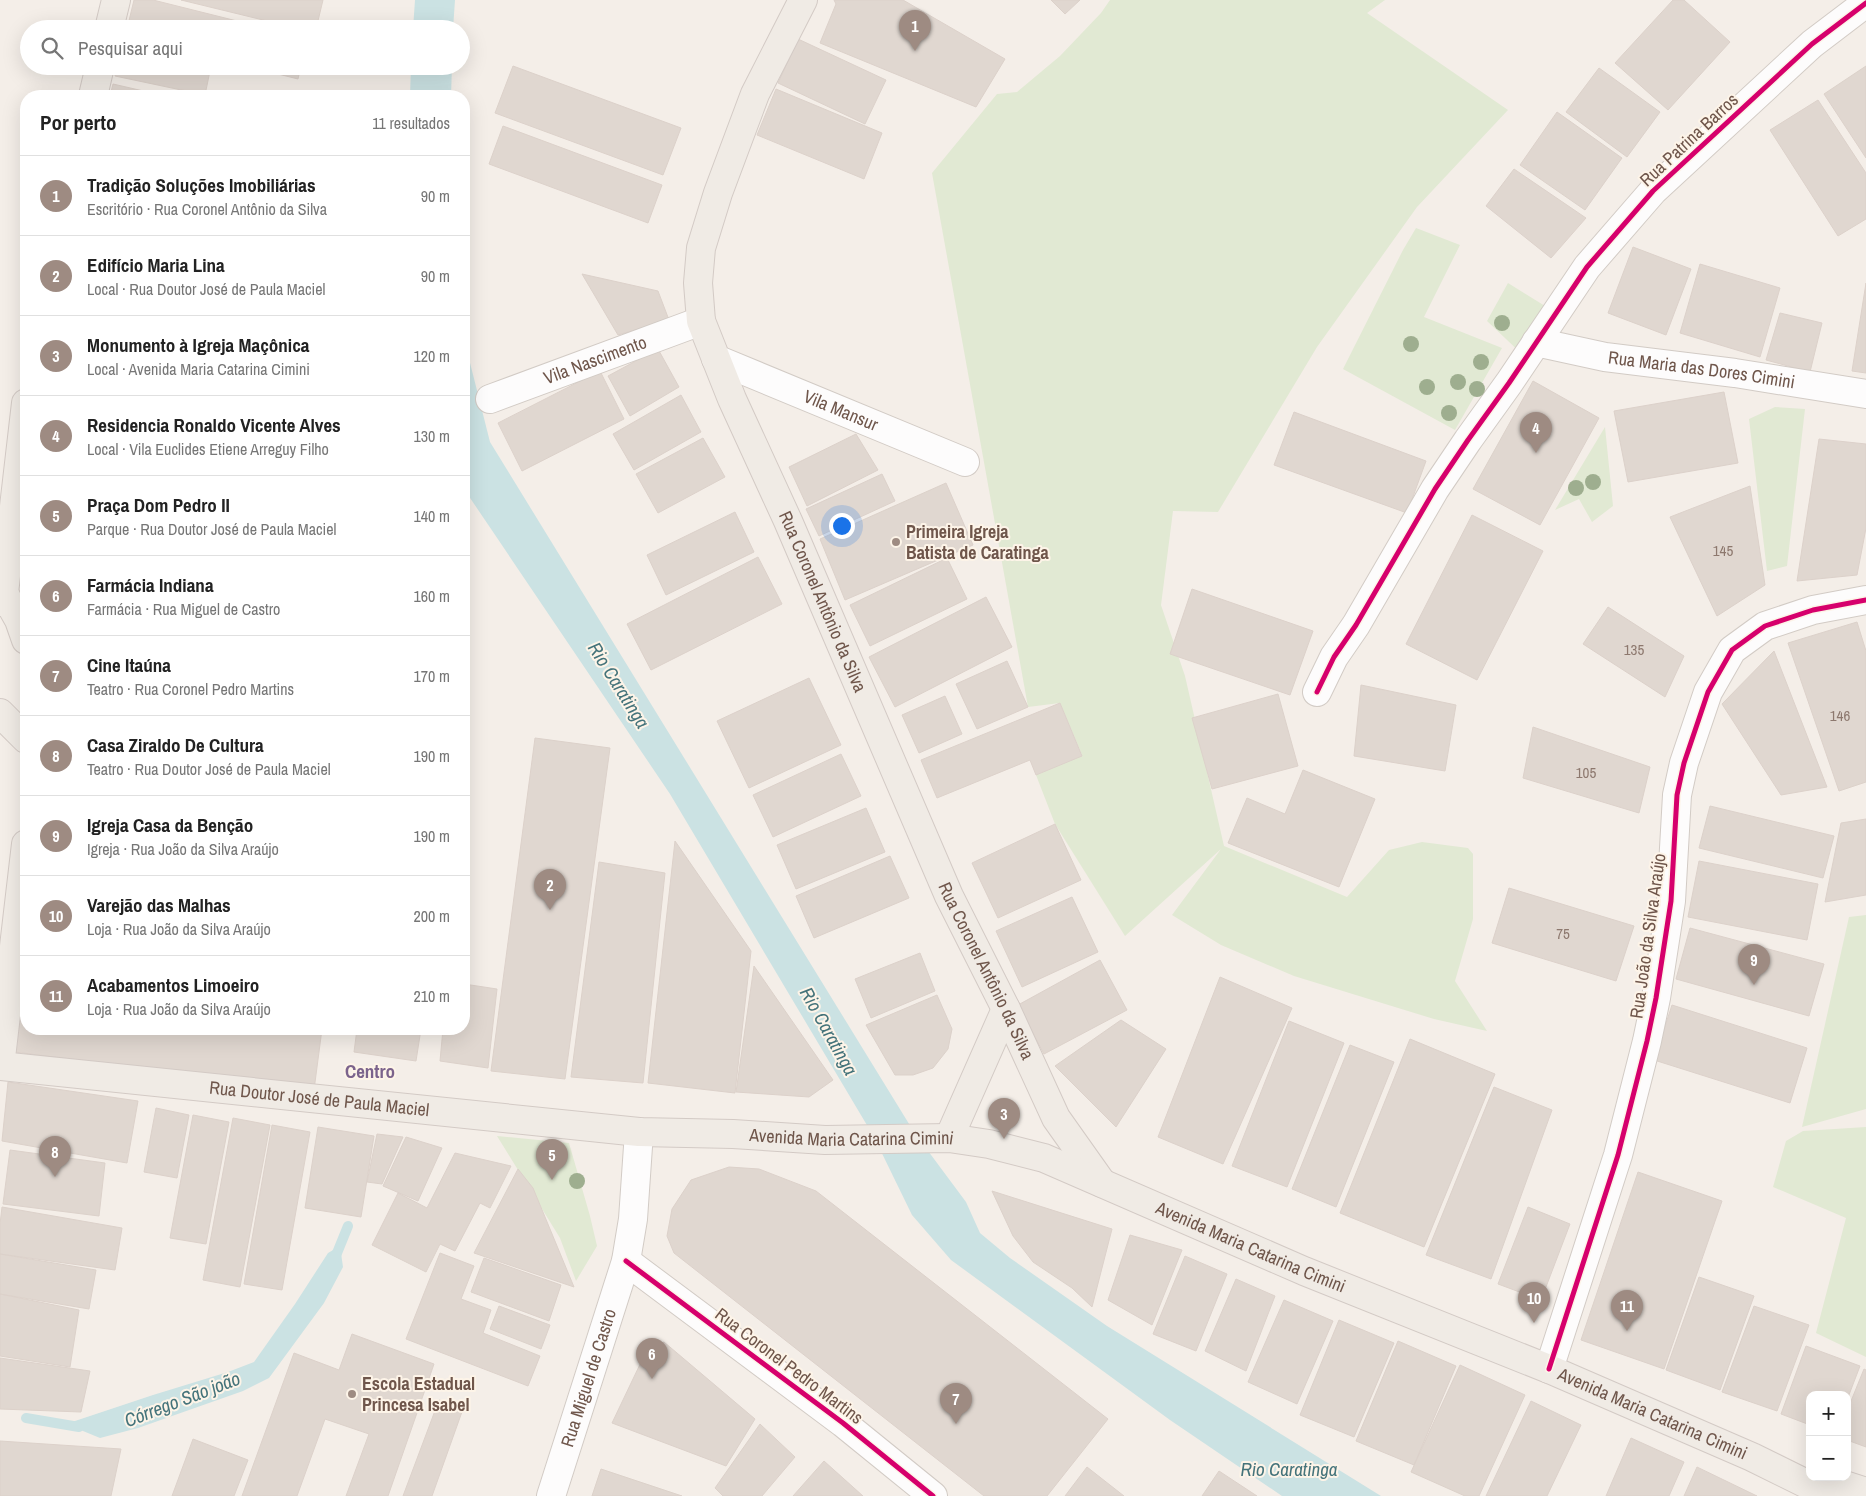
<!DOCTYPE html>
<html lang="pt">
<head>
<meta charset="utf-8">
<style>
	:root { --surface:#fff; --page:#f6f6f6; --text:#222; --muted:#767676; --line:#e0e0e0; --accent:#9e8b82 }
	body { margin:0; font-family:"Archivo Narrow",sans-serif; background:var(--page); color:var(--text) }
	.controls { position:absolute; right:15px; bottom:15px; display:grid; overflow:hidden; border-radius:10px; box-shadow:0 5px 20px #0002 }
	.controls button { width:45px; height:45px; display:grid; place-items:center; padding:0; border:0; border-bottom:1px solid var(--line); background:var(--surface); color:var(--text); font:25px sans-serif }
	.you { position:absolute; left:841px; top:525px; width:18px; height:18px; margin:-12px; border:4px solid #fff; border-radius:50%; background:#1a73e8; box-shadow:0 0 0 8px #1a73e833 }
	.badge { display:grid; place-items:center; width:32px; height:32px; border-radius:50%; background:var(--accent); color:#fff; font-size:16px; font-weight:700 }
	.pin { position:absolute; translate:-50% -41px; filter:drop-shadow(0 1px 2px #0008) }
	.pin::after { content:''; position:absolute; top:26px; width:18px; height:15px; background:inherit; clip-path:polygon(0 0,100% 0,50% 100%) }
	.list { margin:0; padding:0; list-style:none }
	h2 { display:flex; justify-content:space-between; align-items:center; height:65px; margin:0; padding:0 20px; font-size:21px }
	h2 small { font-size:16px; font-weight:400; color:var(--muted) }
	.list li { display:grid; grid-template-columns:32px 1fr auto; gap:15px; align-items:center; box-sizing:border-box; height:80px; padding:0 20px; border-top:1px solid var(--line) }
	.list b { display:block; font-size:19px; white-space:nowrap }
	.list p { margin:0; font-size:16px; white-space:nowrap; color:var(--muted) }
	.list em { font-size:16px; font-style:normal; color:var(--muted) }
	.icon { flex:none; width:28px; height:28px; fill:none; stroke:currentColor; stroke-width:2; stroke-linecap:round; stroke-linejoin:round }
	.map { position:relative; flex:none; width:1866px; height:1496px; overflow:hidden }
	.search { position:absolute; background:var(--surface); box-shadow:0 5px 20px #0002; left:20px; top:20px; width:450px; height:55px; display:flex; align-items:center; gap:12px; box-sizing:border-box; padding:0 18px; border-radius:28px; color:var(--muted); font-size:19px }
	.panel { position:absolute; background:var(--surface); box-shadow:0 5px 20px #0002; left:20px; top:90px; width:450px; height:945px; border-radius:20px }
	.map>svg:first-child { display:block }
</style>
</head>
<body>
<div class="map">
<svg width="1866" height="1496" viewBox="0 0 1866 1496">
	<rect width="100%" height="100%" fill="#f4eee8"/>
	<path fill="#e1e9d3" d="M 1110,0 L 1385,0 L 1367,13 L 1508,110 L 1417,207 L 1317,347 L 1218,512 L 1173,511 L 1161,605 L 1185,676 L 1224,846 L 1347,897 L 1389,850 L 1422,842 L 1468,848 L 1473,854 L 1473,919 L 1455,981 L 1487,1031 L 1434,1019 L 1294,976 L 1221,945 L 1172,915 L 1221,849 L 1125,936 L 1055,824 L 1036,775 L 1082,755 L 1060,703 L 1028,707 L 932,173 L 997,94 L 1017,92 L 1060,56 L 1101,13 Z
		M 1416,228 L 1460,245 L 1424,317 L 1502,348 L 1455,430 L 1343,369 L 1403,250 Z
		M 1508,283 L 1558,314 L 1525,357 L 1487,321 Z
		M 1775,407 L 1805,409 L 1787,566 L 1767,571 L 1749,419 Z
		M 1605,427 L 1613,506 L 1592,522 L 1579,499 L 1555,510 Z
		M 1866,915 L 1866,1109 L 1802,1127 L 1849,917 Z
		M 1866,1127 L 1866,1357 L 1816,1333 L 1846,1218 L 1773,1187 L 1786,1141 L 1803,1131 Z
		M 497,1136 L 569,1143 L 590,1216 L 597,1246 L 576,1281 L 560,1238 Z"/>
	<path fill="#cbe2e3" d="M 415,0 L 455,0 L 453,29 L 413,29 Z
		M 411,66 L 452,66 L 451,96 L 410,96 Z
		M 464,339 L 490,442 L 914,1132 L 966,1202 L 980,1233 L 1010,1258 L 1107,1326 L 1381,1496 L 1282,1496 L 1170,1420 L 951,1260 L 912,1215 L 874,1137 L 670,794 L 464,489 Z
		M 340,1246 L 343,1267 L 324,1303 L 269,1378 L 243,1391 L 138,1428 L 100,1438 L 66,1424 L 153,1395 L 228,1372 L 254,1362 L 295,1304 L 328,1253 Z"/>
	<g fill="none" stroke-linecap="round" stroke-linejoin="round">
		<path stroke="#cbe2e3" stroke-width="10" d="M 335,1258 L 348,1226
			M 26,1418 L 79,1427"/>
	</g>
	<path fill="#e0d7d0" stroke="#dcd1ca" d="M 134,0 L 153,0 L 269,29 L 127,29 Z
		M 181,0 L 323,0 L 316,29 L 300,29 Z
		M 834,0 L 903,0 L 1005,59 L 976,107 L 820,43 L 836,4 Z
		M 1051,0 L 1080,0 L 1065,14 Z
		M 1673,0 L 1684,0 L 1730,42 L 1668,110 L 1615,63 Z
		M 798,39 L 886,80 L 865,124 L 778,83 Z
		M 117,66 L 211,66 L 205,95 L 115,76 Z
		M 246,66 L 301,66 L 298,79 Z
		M 513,66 L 681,128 L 663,175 L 495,113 Z
		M 1866,66 L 1866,158 L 1824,94 Z
		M 1599,68 L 1660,112 L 1627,157 L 1566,112 Z
		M 113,84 L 165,96 L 110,96 Z
		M 776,89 L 882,133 L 864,179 L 757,135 Z
		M 1818,100 L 1866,173 L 1866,219 L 1838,236 L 1770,130 Z
		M 1557,112 L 1622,158 L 1585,210 L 1520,165 Z
		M 503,126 L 662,185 L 648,223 L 489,164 Z
		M 1514,169 L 1586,218 L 1551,258 L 1486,206 Z
		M 1633,247 L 1691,269 L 1666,335 L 1608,313 Z
		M 1700,264 L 1780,288 L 1760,357 L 1680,333 Z
		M 582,274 L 658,291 L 669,320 L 618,335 Z
		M 1866,283 L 1866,373 L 1852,371 Z
		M 1780,313 L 1822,323 L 1810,372 L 1766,360 Z
		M 658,349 L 679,387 L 630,416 L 608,376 Z
		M 600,371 L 624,419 L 522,471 L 498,423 Z
		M 1533,381 L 1599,418 L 1540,525 L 1473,489 Z
		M 1724,392 L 1738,463 L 1628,482 L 1614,411 Z
		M 681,395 L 701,432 L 634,470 L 613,434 Z
		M 1294,412 L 1426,461 L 1407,513 L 1274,465 Z
		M 856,434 L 878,470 L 807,506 L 789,467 Z
		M 703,438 L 725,477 L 658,513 L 636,474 Z
		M 1819,439 L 1866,444 L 1866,528 L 1857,575 L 1797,581 Z
		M 882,474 L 895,501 L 819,536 L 806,509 Z
		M 946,483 L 973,545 L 845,600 L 820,539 Z
		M 1750,486 L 1765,585 L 1717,616 L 1670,517 Z
		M 735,512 L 754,552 L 666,595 L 647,555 Z
		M 1472,515 L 1543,551 L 1477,680 L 1406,644 Z
		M 15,537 L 26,538 L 26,582 L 9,579 Z
		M 758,557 L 782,604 L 651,670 L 627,624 Z
		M 947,558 L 967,599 L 870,646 L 850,605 Z
		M 1192,589 L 1313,631 L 1290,695 L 1170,654 Z
		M 986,597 L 1012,647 L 895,707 L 869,657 Z
		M 1608,607 L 1684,656 L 1665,697 L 1583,644 Z
		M 1857,622 L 1866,651 L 1866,782 L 1839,791 L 1788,643 Z
		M 1774,651 L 1827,787 L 1781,795 L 1722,704 Z
		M 1007,661 L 1028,707 L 977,729 L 956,684 Z
		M 809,678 L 841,745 L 749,788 L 717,721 Z
		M 1361,685 L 1456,705 L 1445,771 L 1354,756 Z
		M 1278,694 L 1298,766 L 1212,789 L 1192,718 Z
		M 945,696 L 962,734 L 919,753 L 902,715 Z
		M 1060,703 L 1082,756 L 1036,775 L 1030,760 L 937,798 L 921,760 Z
		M 1533,727 L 1650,767 L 1639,813 L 1523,778 Z
		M 535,738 L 610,748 L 565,1079 L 491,1071 Z
		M 841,754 L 861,796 L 773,837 L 753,795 Z
		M 1303,770 L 1375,799 L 1339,887 L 1228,843 L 1247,798 L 1285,814 Z
		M 1710,806 L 1834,836 L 1823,878 L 1699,848 Z
		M 866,808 L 885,852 L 796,889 L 777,845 Z
		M 1866,819 L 1866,895 L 1825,902 L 1841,823 Z
		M 1055,824 L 1081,880 L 998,918 L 972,863 Z
		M 675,841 L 751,951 L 735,1093 L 648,1083 Z
		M 890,856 L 909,898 L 814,938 L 796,896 Z
		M 1699,861 L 1818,884 L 1807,940 L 1688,917 Z
		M 599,862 L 665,873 L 643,1083 L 571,1077 Z
		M 1509,888 L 1634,926 L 1616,981 L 1492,943 Z
		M 1072,897 L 1098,952 L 1022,987 L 996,931 Z
		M 1690,928 L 1824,964 L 1809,1016 L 1676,979 Z
		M 920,953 L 935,991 L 871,1018 L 855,979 Z
		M 1100,960 L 1127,1010 L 1044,1054 L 1018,1005 Z
		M 754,966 L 833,1080 L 809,1097 L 736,1092 Z
		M 20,967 L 26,967 L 26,1029 L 322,1029 L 314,1090 L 7,1051 Z
		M 1220,977 L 1292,1008 L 1223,1164 L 1158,1137 Z
		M 464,984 L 497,989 L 488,1068 L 440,1061 L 443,1029 L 464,1029 Z
		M 937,995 L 952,1029 L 948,1049 L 933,1068 L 913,1075 L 895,1075 L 866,1025 Z
		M 1672,1005 L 1807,1048 L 1790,1103 L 1654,1060 Z
		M 1121,1020 L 1166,1049 L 1116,1127 L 1055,1066 Z
		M 1289,1021 L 1344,1043 L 1287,1187 L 1232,1166 Z
		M 357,1029 L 421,1029 L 416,1061 L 354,1052 Z
		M 1410,1039 L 1495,1074 L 1424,1247 L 1340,1213 Z
		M 1350,1045 L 1394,1062 L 1336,1207 L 1292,1189 Z
		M 8,1082 L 138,1101 L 127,1163 L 2,1141 Z
		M 1494,1087 L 1552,1110 L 1491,1279 L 1426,1255 Z
		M 156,1108 L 189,1115 L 177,1178 L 144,1172 Z
		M 193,1115 L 229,1122 L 206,1244 L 170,1238 Z
		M 233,1118 L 270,1125 L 240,1287 L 203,1280 Z
		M 272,1125 L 310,1132 L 282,1290 L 244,1284 Z
		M 318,1127 L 374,1136 L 361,1217 L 305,1208 Z
		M 377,1134 L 403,1137 L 382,1184 L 367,1182 Z
		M 406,1137 L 442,1148 L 418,1201 L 383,1186 Z
		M 10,1150 L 105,1163 L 99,1216 L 3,1204 Z
		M 455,1153 L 511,1166 L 490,1208 L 480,1203 L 455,1251 L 440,1244 L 426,1272 L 372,1245 L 398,1193 L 427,1208 Z
		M 729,1167 L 759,1169 L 816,1191 L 1108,1419 L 1047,1496 L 984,1496 L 674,1253 L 667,1236 L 672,1209 L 691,1180 Z
		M 518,1169 L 533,1188 L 574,1287 L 474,1253 Z
		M 1638,1172 L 1722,1201 L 1664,1369 L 1581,1340 Z
		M 992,1191 L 1112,1229 L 1092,1307 L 1072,1288 L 1033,1262 L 1013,1236 Z
		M 2,1207 L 122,1228 L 115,1270 L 0,1254 L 0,1224 Z
		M 1528,1207 L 1570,1224 L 1541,1300 L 1498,1284 Z
		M 1130,1235 L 1182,1250 L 1152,1325 L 1108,1300 Z
		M 440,1253 L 474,1266 L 461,1299 L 491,1310 L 483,1333 L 540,1356 L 528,1386 L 406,1339 Z
		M 0,1254 L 96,1270 L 89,1309 L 0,1294 Z
		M 1185,1256 L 1227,1274 L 1196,1351 L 1153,1334 Z
		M 484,1258 L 561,1285 L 549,1321 L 471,1292 Z
		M 1699,1277 L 1754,1296 L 1720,1390 L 1666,1370 Z
		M 1236,1279 L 1275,1296 L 1246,1371 L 1205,1351 Z
		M 0,1294 L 79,1310 L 70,1367 L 0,1356 Z
		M 1284,1300 L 1333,1321 L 1297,1404 L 1248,1382 Z
		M 499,1306 L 550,1325 L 541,1349 L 490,1329 Z
		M 1754,1306 L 1809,1325 L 1777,1411 L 1722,1392 Z
		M 1339,1320 L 1394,1343 L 1354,1437 L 1300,1415 Z
		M 352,1334 L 434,1364 L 388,1496 L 346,1496 L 369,1434 L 325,1419 L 297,1496 L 242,1496 L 294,1353 L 339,1370 Z
		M 1398,1341 L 1456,1366 L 1414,1465 L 1356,1441 Z
		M 664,1342 L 755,1419 L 726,1466 L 612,1423 L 643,1358 L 652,1346 Z
		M 1806,1346 L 1860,1366 L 1847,1400 L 1847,1395 L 1810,1395 L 1810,1425 L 1781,1414 Z
		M 0,1358 L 90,1371 L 81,1412 L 0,1409 Z
		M 1460,1365 L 1525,1395 L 1479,1496 L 1465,1496 L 1411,1472 Z
		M 1864,1369 L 1866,1370 L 1866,1447 L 1847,1440 L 1847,1411 Z
		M 439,1400 L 463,1409 L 432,1496 L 403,1496 Z
		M 1531,1401 L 1581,1425 L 1547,1496 L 1486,1496 Z
		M 760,1424 L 795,1457 L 762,1496 L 723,1496 L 715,1488 Z
		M 1631,1438 L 1684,1462 L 1669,1496 L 1606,1496 Z
		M 193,1439 L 248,1460 L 234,1496 L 172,1496 Z
		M 0,1441 L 121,1449 L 111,1496 L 0,1496 Z
		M 824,1461 L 863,1496 L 793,1496 Z
		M 1087,1467 L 1124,1496 L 1065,1496 Z
		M 1697,1467 L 1757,1496 L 1684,1496 Z
		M 601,1469 L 682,1496 L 592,1496 Z
		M 1219,1471 L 1257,1496 L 1202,1496 Z"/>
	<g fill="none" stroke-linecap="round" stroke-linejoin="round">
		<g stroke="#d2cbc5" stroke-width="30">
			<g id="minor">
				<path id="s1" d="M 1536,342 L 1605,357 L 1735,373 L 1866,394"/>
				<path id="s2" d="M 716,359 L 965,462"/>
				<path id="s3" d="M 490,399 L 701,321"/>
				<path d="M 1317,692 L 1334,657 L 1356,625 L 1435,489 L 1468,440 L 1509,383 L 1587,267 L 1653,191 L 1812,44 L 1866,3"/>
				<path d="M 626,1261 L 843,1423 L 933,1496"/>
				<path d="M 1549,1369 L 1618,1155 L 1647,1041 L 1656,998 L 1671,901 L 1677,795 L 1684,763 L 1708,692 L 1732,650 L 1765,626 L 1813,610 L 1866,600"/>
				<path id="s4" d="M 551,1496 L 626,1261 L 633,1219 L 639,1132"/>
			</g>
		</g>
		<g stroke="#d3cac5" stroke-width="30">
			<g id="major">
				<path id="s5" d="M 803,0 L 755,94 L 718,193 L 701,248 L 698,283 L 701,321 L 732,399 L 788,521 L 949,896 L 1006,1009 L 1056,1118 L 1102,1183"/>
				<path d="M 109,29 L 116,0"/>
				<path d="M 93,96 L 100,66"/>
				<path d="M 4,593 L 19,620 L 26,640"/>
				<path d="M 0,602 L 4,593 L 26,403"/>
				<path d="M 0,713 L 26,739"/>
				<path id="s6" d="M 0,1066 L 639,1132 L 733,1134 L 825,1140 L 949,1138 L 989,1144 L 1044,1158 L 1304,1271 L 1549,1369 L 1752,1457 L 1831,1496"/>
				<path d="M 0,1066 L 26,844"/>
				<path d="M 949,1138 L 1006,1009"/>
				<path d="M 1820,1477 L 1866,1492"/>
			</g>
		</g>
		<use href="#minor" stroke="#fdfcfc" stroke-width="28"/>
		<use href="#major" stroke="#f0ebe5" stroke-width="28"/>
		<g stroke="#fdf4e8" stroke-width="8">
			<path id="cycleway" d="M 1317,692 L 1334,657 L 1356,625 L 1435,489 L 1468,440 L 1509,383 L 1587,267 L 1653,191 L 1812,44 L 1866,3
				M 626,1261 L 843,1423 L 933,1496
				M 1549,1369 L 1618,1155 L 1647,1041 L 1656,998 L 1671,901 L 1677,795 L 1684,763 L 1708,692 L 1732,650 L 1765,626 L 1813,610 L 1866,600"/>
		</g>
		<use href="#cycleway" stroke="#d6006c" stroke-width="5"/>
	</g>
	<g fill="#9eae8f">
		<circle cx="1502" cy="323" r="8"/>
		<circle cx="1411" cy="344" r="8"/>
		<circle cx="1481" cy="362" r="8"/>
		<circle cx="1458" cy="382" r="8"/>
		<circle cx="1427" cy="387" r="8"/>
		<circle cx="1477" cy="389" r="8"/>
		<circle cx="1449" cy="413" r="8"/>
		<circle cx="1593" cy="482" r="8"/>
		<circle cx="1576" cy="488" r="8"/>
		<circle cx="577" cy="1181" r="8"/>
	</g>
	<g fill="#9e8b82" stroke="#fdf4e8" stroke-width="2">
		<circle cx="896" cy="542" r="5"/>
		<circle cx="352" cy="1394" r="5"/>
	</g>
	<g text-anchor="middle" stroke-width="4" stroke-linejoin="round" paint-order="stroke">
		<g font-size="15" fill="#8d786e">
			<text x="1723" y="556">145</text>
			<text x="1634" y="655">135</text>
			<text x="1840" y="721">146</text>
			<text x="1586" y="778">105</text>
			<text x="1563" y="939">75</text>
		</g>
		<g font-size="18" fill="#6f564b" stroke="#fdf4e8">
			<text transform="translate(1689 140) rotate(-43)" y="6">Rua Patrina Barros</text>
			<text dy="6" stroke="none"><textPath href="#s3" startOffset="112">Vila Nascimento</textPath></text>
			<text dy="6" stroke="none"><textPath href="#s1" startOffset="168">Rua Maria das Dores Cimini</textPath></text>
			<text dy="6" stroke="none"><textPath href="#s2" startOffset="135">Vila Mansur</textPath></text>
			<text dy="6" stroke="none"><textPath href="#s5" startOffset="648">Rua Coronel Antônio da Silva</textPath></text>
			<text transform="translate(1648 936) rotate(-82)" y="6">Rua João da Silva Araújo</text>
			<text dy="6" stroke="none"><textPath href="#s5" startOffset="1052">Rua Coronel Antônio da Silva</textPath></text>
			<text dy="6" stroke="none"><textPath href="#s6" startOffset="321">Rua Doutor José de Paula Maciel</textPath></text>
			<text dy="6" stroke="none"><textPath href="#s6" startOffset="855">Avenida Maria Catarina Cimini</textPath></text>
			<text dy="6" stroke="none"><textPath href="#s6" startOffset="1275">Avenida Maria Catarina Cimini</textPath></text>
			<text transform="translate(789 1366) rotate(37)" y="6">Rua Coronel Pedro Martins</text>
			<text dy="6" stroke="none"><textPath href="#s4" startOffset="124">Rua Miguel de Castro</textPath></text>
			<text dy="6" stroke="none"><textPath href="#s6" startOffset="1710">Avenida Maria Catarina Cimini</textPath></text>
		</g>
		<g font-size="18" font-weight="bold" fill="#6f564b" stroke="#fdf4e8" text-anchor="start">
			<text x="906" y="538">Primeira Igreja<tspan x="906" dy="21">Batista de Caratinga</tspan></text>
			<text x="362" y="1390">Escola Estadual<tspan x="362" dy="21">Princesa Isabel</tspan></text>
		</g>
		<g font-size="19" font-style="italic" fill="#44737a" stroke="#fdf4e8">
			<text transform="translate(619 685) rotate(58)" y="7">Rio Caratinga</text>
			<text transform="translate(829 1031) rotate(61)" y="7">Rio Caratinga</text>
			<text transform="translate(182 1399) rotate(-21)" y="7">Córrego São joão</text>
			<text x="1289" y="1476">Rio Caratinga</text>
		</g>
		<g font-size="19" font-weight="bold" fill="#7b638c" stroke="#fdf4e8">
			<text x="370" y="1078">Centro</text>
		</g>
	</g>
</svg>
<div class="controls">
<button>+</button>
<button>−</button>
</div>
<div class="you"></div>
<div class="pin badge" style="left:915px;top:51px">1</div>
<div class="pin badge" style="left:550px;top:910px">2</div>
<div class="pin badge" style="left:1004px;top:1139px">3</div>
<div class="pin badge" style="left:1536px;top:453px">4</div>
<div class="pin badge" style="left:552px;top:1180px">5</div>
<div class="pin badge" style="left:652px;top:1379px">6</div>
<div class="pin badge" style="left:956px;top:1424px">7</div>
<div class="pin badge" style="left:55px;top:1177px">8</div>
<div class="pin badge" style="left:1754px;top:985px">9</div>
<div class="pin badge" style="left:1534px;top:1323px">10</div>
<div class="pin badge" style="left:1627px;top:1331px">11</div>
<div class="search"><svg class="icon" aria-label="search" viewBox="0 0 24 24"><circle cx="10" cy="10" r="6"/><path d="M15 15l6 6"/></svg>Pesquisar aqui</div>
<section class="panel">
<h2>Por perto<small>11 resultados</small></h2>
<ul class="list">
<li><span class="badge">1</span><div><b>Tradição Soluções Imobiliárias</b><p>Escritório · Rua Coronel Antônio da Silva</p></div><em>90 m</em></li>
<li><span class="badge">2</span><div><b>Edifício Maria Lina</b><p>Local · Rua Doutor José de Paula Maciel</p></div><em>90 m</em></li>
<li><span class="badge">3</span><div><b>Monumento à Igreja Maçônica</b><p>Local · Avenida Maria Catarina Cimini</p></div><em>120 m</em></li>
<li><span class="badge">4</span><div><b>Residencia Ronaldo Vicente Alves</b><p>Local · Vila Euclides Etiene Arreguy Filho</p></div><em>130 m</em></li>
<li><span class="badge">5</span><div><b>Praça Dom Pedro II</b><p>Parque · Rua Doutor José de Paula Maciel</p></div><em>140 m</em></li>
<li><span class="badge">6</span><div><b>Farmácia Indiana</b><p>Farmácia · Rua Miguel de Castro</p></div><em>160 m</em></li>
<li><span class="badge">7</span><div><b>Cine Itaúna</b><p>Teatro · Rua Coronel Pedro Martins</p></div><em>170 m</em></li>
<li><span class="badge">8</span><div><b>Casa Ziraldo De Cultura</b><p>Teatro · Rua Doutor José de Paula Maciel</p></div><em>190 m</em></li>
<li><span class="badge">9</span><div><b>Igreja Casa da Benção</b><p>Igreja · Rua João da Silva Araújo</p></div><em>190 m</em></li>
<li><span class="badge">10</span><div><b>Varejão das Malhas</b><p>Loja · Rua João da Silva Araújo</p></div><em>200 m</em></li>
<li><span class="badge">11</span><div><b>Acabamentos Limoeiro</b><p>Loja · Rua João da Silva Araújo</p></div><em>210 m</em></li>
</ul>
</section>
</div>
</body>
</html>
